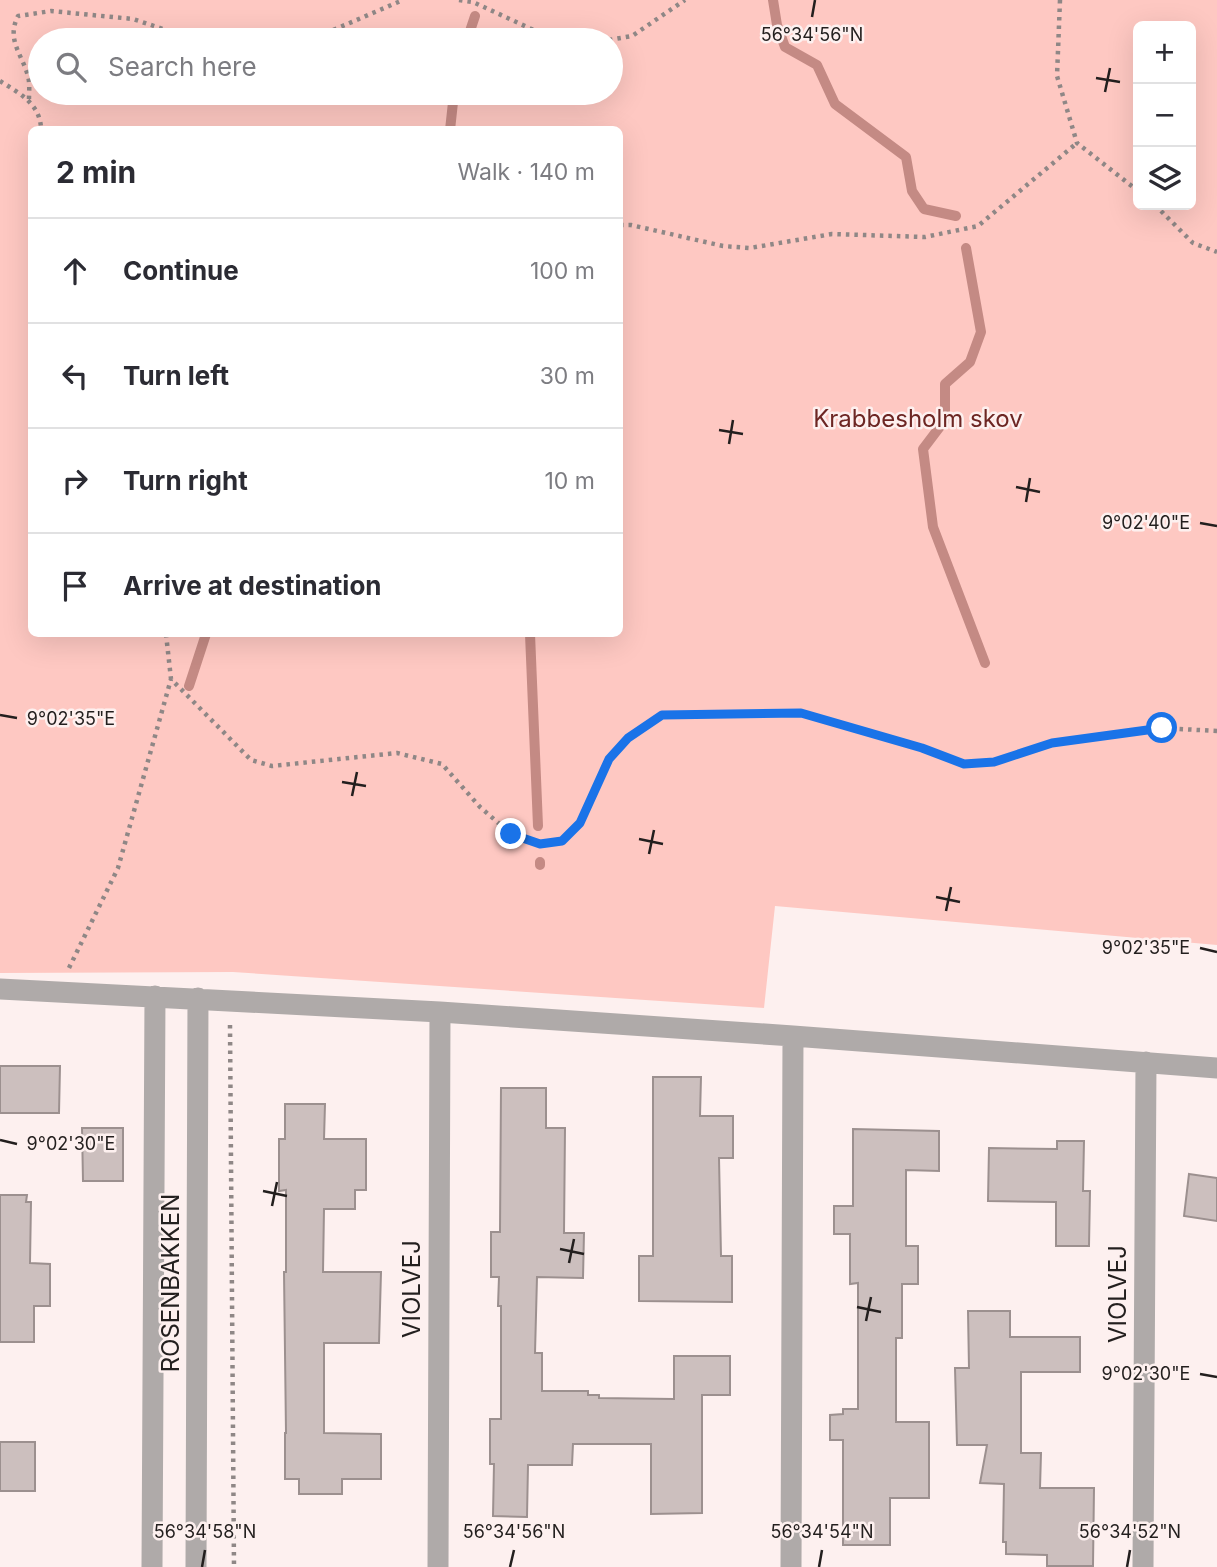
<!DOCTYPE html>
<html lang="en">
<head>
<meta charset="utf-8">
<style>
	:root { --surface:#fff; --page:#f7f7f7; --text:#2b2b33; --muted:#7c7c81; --line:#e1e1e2 }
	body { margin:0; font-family:Inter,sans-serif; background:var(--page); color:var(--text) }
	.controls { position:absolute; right:21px; top:21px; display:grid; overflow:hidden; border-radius:10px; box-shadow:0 7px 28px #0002 }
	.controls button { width:63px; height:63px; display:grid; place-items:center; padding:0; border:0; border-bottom:2px solid var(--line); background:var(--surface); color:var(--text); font:35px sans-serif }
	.stop { position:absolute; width:21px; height:21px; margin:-16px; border:5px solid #1a73e8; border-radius:50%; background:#fff }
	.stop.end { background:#1a73e8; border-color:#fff; box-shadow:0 2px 7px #0008 }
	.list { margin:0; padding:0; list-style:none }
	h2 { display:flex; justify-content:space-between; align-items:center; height:91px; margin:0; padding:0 28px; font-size:30px }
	h2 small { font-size:23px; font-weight:400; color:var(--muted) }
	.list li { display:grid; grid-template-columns:46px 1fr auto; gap:21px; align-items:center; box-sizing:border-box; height:105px; padding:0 28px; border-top:2px solid var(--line) }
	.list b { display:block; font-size:26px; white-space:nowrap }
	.list em { font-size:23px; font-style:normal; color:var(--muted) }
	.icon { flex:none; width:38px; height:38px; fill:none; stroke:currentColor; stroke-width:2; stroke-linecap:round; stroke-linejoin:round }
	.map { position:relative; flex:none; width:1217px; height:1567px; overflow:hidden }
	.search { position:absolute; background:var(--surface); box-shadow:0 7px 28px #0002; left:28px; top:28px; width:595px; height:77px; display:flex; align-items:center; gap:18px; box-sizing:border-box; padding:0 24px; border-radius:38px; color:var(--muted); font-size:26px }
	.panel { position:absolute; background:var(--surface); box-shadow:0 7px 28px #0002; left:28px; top:126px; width:595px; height:511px; border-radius:10px }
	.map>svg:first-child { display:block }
</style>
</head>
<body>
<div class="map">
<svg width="1217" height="1567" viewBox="0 0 1217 1567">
	<rect width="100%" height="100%" fill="#fdf0ef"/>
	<path fill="#fec8c2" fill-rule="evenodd" d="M 0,0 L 1217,0 L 1217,945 L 775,906 L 764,1008 L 233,972 L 0,973 ZM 1138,26 L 1191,26 L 1191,205 L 1138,205 ZM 40,40 L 611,40 L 611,93 L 40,93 ZM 32,130 L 620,130 L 620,634 L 32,634 Z"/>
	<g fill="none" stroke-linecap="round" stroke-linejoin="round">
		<path stroke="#c48a84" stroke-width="10" d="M 773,0 L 777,25 L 785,47 L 817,65 L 835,104 L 906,157 L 912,191 L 924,209 L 956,216
			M 467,40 L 475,16
			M 450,130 L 454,93
			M 966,248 L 981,332 L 970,362 L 945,384 L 945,420 L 923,449 L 933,527 L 985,663
			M 530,634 L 538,826
			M 189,686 L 206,634
			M 540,865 L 540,862"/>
	</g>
	<path fill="#ccbfbe" stroke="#9c908f" stroke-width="2" d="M 0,1066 L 60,1066 L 59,1113 L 0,1113 Z
		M 653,1077 L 701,1077 L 700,1116 L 733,1116 L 733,1158 L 719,1158 L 721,1256 L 732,1256 L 732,1302 L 639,1301 L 639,1256 L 653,1256 Z
		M 501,1088 L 546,1088 L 546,1128 L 565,1128 L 564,1233 L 584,1233 L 583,1278 L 537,1277 L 535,1353 L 542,1353 L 542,1391 L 588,1391 L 588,1395 L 599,1395 L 599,1398 L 674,1399 L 674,1356 L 730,1356 L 730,1395 L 702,1395 L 702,1513 L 651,1514 L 651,1444 L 573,1444 L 572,1465 L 528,1465 L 527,1517 L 493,1516 L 494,1464 L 490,1464 L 490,1419 L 501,1419 L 501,1306 L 498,1306 L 499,1277 L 491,1277 L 491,1232 L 500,1232 Z
		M 285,1104 L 325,1104 L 324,1139 L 366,1139 L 366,1190 L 355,1190 L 355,1209 L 324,1209 L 323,1272 L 381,1272 L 379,1343 L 324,1343 L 324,1433 L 381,1434 L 381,1479 L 342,1479 L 342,1494 L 299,1494 L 299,1479 L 285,1479 L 285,1433 L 286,1433 L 284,1272 L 286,1272 L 286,1190 L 279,1191 L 279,1139 L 285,1139 Z
		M 82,1128 L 123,1128 L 123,1181 L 83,1181 Z
		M 853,1129 L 939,1131 L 939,1171 L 906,1170 L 906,1246 L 918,1246 L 918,1284 L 902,1284 L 902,1338 L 896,1338 L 896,1422 L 929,1422 L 929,1498 L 890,1498 L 890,1545 L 843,1545 L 843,1440 L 830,1440 L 830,1415 L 843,1414 L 843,1409 L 858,1409 L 858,1283 L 850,1284 L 850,1234 L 834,1234 L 834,1206 L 853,1206 Z
		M 1057,1141 L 1084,1141 L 1083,1191 L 1090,1191 L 1089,1246 L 1056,1246 L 1056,1202 L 988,1201 L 989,1148 L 1057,1149 Z
		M 1189,1174 L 1217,1178 L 1217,1221 L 1184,1216 Z
		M 0,1195 L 27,1195 L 26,1202 L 31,1202 L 30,1263 L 50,1264 L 50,1306 L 34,1306 L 34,1342 L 0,1342 Z
		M 968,1311 L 1010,1311 L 1010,1337 L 1080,1337 L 1080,1372 L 1021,1372 L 1021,1453 L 1041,1453 L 1040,1488 L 1094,1488 L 1093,1566 L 1047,1566 L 1047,1555 L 1006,1554 L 1006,1542 L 1003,1542 L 1004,1484 L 980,1483 L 987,1445 L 957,1445 L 955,1368 L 969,1368 Z
		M 0,1442 L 35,1442 L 35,1491 L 0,1491 Z"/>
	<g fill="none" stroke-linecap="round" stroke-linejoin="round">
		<path stroke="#8f8786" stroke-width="4.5" stroke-dasharray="3.5 5" stroke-linecap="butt" d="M 459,0 L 473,2 L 540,33 L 578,40
			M 1060,0 L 1057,76 L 1077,143 L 1138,191
			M 310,40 L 403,0
			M 609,40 L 632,36 L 685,0
			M 0,81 C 19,93 41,104 41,130
			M 29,99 C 29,92 30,83 28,76 C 22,54 6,40 18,16 L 51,11 L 133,19 L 196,40
			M 1155,205 L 1193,243 L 1217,252
			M 620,225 L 631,225 L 723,246 L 750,248 L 832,234 L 925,237 L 978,226 L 1077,143
			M 166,634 L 171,679 L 251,760 L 272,766 L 397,753 L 442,764 L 480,807 L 511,834 L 540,844 L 562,840 L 580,823 L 609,759 L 628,738 L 662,715 L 801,713 L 922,748 L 964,764 L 994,762 L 1052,743 L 1162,728 L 1217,731
			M 69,968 L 118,868 L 171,679
			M 230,1025 L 234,1567"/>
		<path stroke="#afaaa9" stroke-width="21" d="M 0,989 L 440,1012 L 793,1036 L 1217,1068
			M 152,1567 L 155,996
			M 196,1567 L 198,998
			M 438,1567 L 440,1012
			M 791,1567 L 793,1036
			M 1143,1567 L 1146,1062"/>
	</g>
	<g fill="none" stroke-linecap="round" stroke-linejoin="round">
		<path stroke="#1a73e8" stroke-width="9" d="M 511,834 L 540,844 L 562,841 L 580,823 L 609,759 L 628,738 L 662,715 L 801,713 L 922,748 L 964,764 L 994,762 L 1052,743 L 1162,728"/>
	</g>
	<path fill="none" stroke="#231f1e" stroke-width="2.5" d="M 812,17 L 815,0M 1096,78 L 1120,82M 1105,92 L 1110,68M 719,430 L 743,434M 729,444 L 733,420M 1016,487 L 1040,492M 1026,502 L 1030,478M 1200,523 L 1217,526M 0,715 L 17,718M 342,782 L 366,786M 352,796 L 357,772M 639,839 L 663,844M 649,854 L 654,830M 936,897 L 960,902M 946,911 L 951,887M 1200,948 L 1217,952M 0,1140 L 17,1144M 263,1191 L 287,1196M 272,1206 L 277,1182M 560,1249 L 584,1254M 569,1263 L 574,1239M 857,1307 L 881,1312M 866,1321 L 871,1297M 1200,1374 L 1217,1377M 202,1567 L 205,1550M 510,1567 L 514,1550M 819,1567 L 822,1550M 1127,1567 L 1130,1550"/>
	<g text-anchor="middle" stroke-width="5" stroke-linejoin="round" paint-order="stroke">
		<g font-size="24" fill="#6d2623" stroke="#fdf0ef">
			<text x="918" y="427">Krabbesholm skov</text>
		</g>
		<g font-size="24" fill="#231f1e" stroke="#fdf0ef">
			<text transform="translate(171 1283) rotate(-90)" y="8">ROSENBAKKEN</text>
			<text transform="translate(412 1289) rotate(-90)" y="8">VIOLVEJ</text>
			<text transform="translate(1118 1294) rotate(-90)" y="8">VIOLVEJ</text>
		</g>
	</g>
	<g font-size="18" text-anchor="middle" fill="#231f1e" stroke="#fdf0ef" stroke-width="5" stroke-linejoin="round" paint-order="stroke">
		<text x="812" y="41">56°34'56"N</text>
		<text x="1146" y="529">9°02'40"E</text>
		<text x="71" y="725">9°02'35"E</text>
		<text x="1146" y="954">9°02'35"E</text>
		<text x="71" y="1150">9°02'30"E</text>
		<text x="1146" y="1380">9°02'30"E</text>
		<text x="205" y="1538">56°34'58"N</text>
		<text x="514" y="1538">56°34'56"N</text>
		<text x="822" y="1538">56°34'54"N</text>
		<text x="1130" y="1538">56°34'52"N</text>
	</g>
</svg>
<div class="controls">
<button>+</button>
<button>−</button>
<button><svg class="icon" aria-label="layers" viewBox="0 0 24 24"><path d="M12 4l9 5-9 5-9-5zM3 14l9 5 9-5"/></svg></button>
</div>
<div class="stop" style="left:1162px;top:728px"></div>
<div class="stop end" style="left:511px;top:834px"></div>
<div class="search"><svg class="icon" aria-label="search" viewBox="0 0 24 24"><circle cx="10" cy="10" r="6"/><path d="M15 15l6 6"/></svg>Search here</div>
<section class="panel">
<h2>2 min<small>Walk · 140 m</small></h2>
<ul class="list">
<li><svg class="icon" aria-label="ahead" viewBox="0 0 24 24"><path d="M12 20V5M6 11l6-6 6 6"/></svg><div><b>Continue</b></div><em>100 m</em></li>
<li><svg class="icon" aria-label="left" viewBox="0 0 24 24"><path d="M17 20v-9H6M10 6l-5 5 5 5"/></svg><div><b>Turn left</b></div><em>30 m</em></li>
<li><svg class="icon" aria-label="right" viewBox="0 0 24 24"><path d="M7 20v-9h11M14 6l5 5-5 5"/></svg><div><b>Turn right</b></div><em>10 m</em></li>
<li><svg class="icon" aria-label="arrive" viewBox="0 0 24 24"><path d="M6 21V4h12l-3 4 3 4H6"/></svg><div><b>Arrive at destination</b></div></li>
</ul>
</section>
</div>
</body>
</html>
